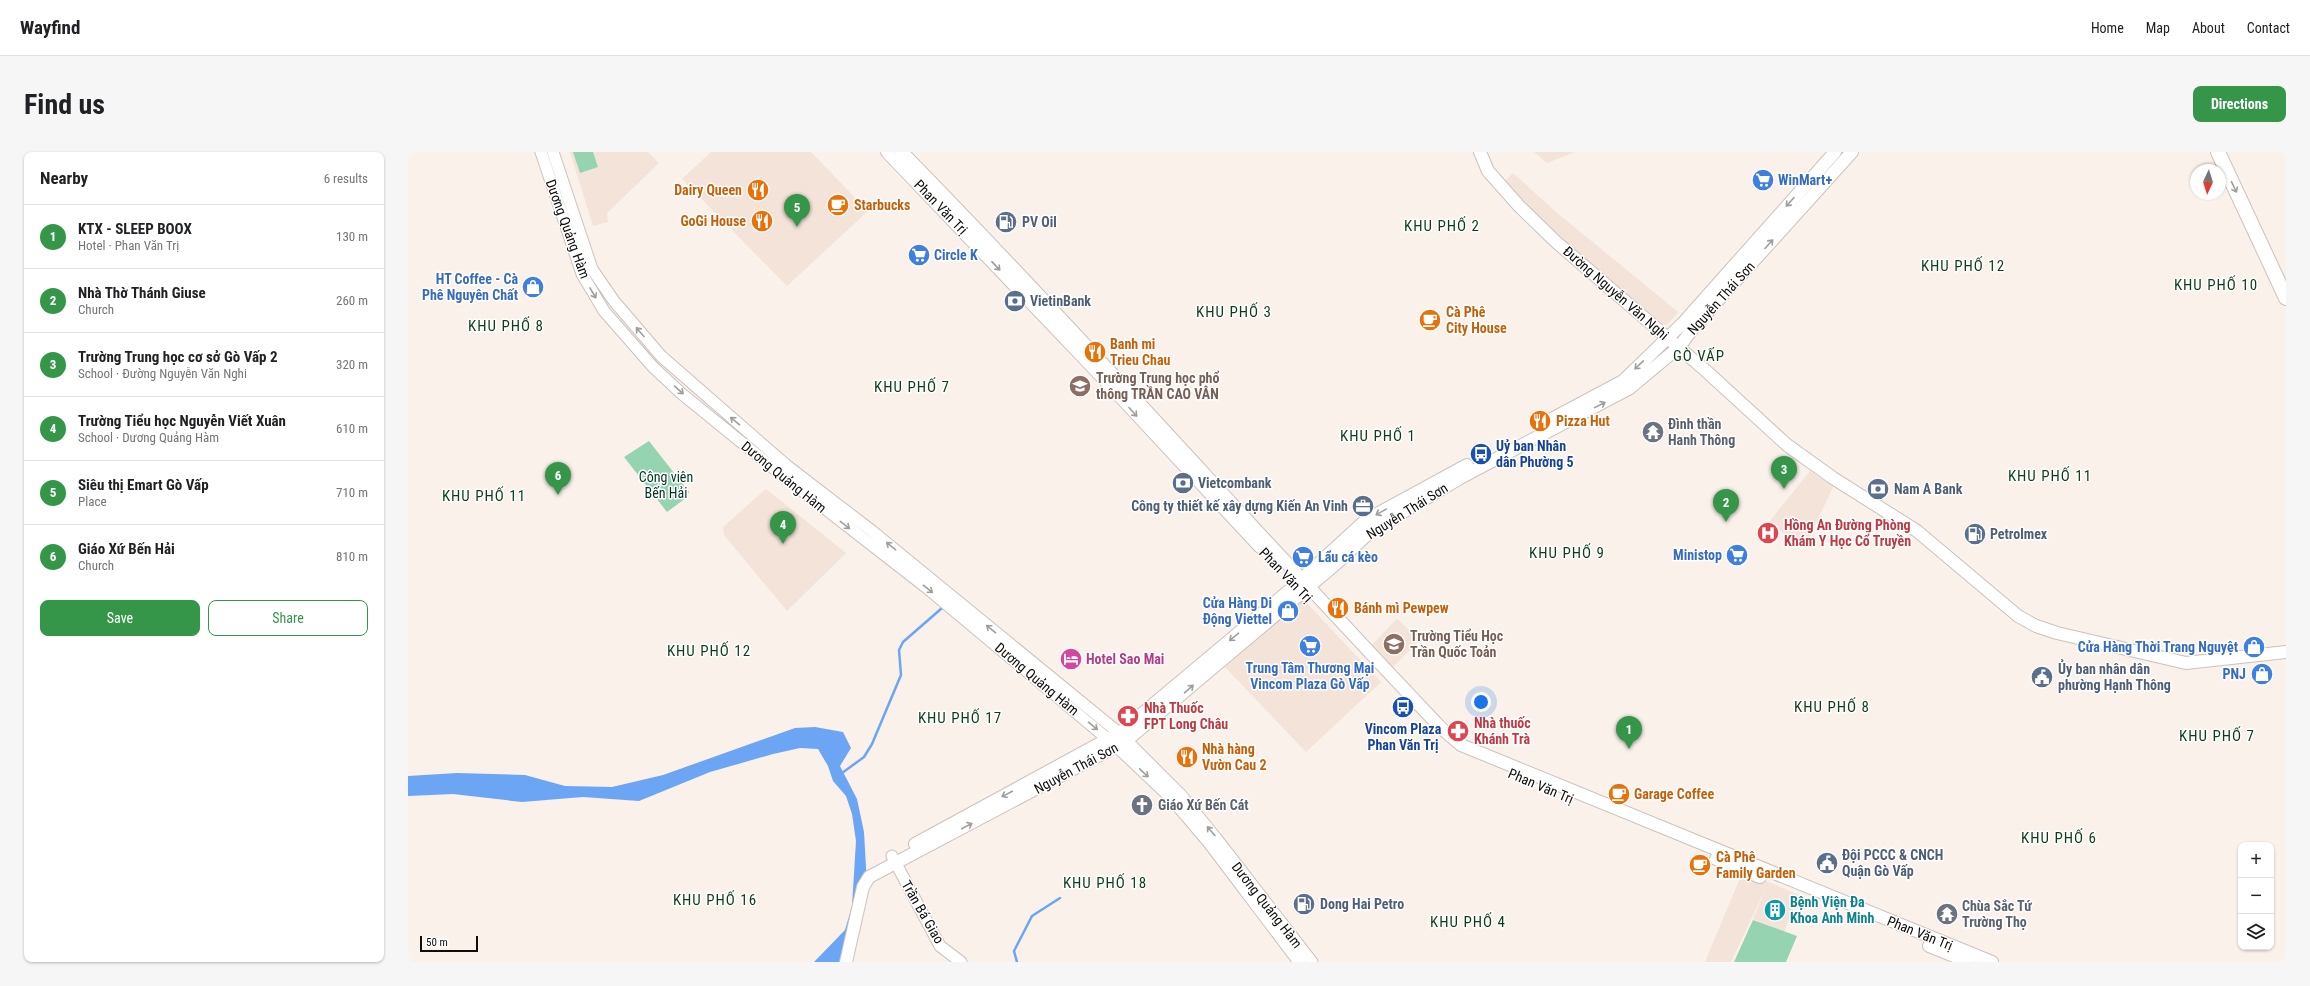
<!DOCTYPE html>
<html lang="en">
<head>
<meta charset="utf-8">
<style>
	:root { --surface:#fff; --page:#f6f6f6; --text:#202124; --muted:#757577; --line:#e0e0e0; --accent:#35964a }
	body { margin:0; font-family:"Roboto Condensed",sans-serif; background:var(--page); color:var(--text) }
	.controls { position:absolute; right:12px; bottom:12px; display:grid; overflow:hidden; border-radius:8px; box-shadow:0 1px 3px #0004 }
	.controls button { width:36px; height:36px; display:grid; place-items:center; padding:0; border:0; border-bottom:1px solid var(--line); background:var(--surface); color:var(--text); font:20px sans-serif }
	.compass { position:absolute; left:1782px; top:12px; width:36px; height:36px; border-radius:50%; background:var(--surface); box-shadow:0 1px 3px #0004; rotate:184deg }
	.scale { position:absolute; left:12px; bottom:10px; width:58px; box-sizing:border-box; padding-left:4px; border:2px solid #0f0d0a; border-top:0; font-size:11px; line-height:14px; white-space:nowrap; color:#0f0d0a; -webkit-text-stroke:3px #fff; paint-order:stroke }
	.you { position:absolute; left:1073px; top:550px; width:14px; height:14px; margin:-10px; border:3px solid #fff; border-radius:50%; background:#1a73e8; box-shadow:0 0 0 6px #1a73e833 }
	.badge { display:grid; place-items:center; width:26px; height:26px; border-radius:50%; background:var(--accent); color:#fff; font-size:13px; font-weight:700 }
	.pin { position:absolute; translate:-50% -33px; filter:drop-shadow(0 1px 2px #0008) }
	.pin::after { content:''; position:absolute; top:21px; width:14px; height:12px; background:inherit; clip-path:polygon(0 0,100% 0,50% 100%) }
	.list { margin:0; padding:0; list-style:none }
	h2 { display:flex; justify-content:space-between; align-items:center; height:52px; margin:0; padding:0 16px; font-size:17px }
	h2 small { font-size:13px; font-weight:400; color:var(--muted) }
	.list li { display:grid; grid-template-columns:26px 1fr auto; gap:12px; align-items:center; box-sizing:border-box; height:64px; padding:0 16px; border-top:1px solid var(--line) }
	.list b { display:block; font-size:15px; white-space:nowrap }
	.list p { margin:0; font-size:13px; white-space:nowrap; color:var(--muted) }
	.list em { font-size:13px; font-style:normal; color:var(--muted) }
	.actions { display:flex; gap:8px; padding:12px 16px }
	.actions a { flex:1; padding:9px 0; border:1px solid var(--accent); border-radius:8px; text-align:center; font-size:14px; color:var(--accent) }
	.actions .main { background:var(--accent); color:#fff }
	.icon { flex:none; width:22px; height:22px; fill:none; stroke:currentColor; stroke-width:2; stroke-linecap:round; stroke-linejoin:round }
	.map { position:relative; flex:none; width:1878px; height:810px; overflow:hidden; border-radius:8px }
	header { display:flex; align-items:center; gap:24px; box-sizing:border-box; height:56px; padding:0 20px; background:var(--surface); border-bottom:1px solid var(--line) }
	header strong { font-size:19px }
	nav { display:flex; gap:22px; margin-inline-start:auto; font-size:14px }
	.intro { display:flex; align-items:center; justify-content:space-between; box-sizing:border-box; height:96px; padding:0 24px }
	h1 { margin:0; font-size:28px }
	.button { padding:10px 18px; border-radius:8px; background:var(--accent); color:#fff; font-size:14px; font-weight:700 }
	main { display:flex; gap:24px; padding:0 24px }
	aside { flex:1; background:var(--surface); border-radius:8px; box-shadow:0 1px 3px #0004 }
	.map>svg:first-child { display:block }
</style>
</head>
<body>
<header>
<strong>Wayfind</strong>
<nav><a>Home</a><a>Map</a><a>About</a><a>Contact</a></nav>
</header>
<div class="intro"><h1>Find us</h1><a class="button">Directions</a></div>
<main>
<aside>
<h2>Nearby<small>6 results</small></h2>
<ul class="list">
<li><span class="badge">1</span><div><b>KTX - SLEEP BOOX</b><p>Hotel · Phan Văn Trị</p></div><em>130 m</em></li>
<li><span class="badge">2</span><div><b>Nhà Thờ Thánh Giuse</b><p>Church</p></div><em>260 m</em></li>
<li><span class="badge">3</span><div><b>Trường Trung học cơ sở Gò Vấp 2</b><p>School · Đường Nguyễn Văn Nghi</p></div><em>320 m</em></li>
<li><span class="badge">4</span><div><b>Trường Tiểu học Nguyễn Viết Xuân</b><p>School · Dương Quảng Hàm</p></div><em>610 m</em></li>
<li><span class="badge">5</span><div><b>Siêu thị Emart Gò Vấp</b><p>Place</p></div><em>710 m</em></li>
<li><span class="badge">6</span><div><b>Giáo Xứ Bến Hải</b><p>Church</p></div><em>810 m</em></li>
</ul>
<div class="actions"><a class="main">Save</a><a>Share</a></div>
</aside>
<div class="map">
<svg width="1878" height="810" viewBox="0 0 1878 810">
	<rect width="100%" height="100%" fill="#faf1eb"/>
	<path fill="#f3e3d8" d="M 162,0 L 240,0 L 251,11 L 199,61 L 200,70 L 185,74 Z
		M 303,0 L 403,0 L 460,59 L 379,134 L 274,27 Z
		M 1126,0 L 1167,0 L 1139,11 Z
		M 1105,21 L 1148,60 L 1270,160 L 1258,174 L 1136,74 L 1096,30 Z
		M 1402,319 L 1425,335 L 1396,397 L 1361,370 Z
		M 358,337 L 438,401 L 379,459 L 316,383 L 315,375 Z
		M 893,445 L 973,530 L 898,600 L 817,515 Z
		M 989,467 L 1012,488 L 983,517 L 961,496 Z
		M 1335,719 L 1391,743 L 1376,780 L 1345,767 L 1359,733 L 1323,810 L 1297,810 Z"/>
	<path fill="#96d3b1" d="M 165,0 L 185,0 L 190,15 L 172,21 Z
		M 241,289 L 281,340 L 278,346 L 259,360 L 216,305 Z
		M 1345,768 L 1389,784 L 1378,810 L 1326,810 Z"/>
	<path fill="#6ca5f3" d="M 407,575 L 435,580 L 443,596 L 432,614 L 449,647 L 456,680 L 459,733 L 441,810 L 406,810 L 437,778 L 444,754 L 448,689 L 444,662 L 438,644 L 425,629 L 420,614 L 410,597 L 392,596 L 365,602 L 302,620 L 231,649 L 175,645 L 114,650 L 45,642 L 0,644 L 0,624 L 49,621 L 117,623 L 157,634 L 204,635 L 255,623 L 387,576 Z"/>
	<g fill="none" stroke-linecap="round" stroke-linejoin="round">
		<path stroke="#6ca5f3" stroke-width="2.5" d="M 434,621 L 456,605 L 464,592 L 493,523 L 491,498 L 495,490 L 534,456
			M 609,810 L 606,799 L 624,764 L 652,746"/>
		<g stroke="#cbc2bc" stroke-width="13">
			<path id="tertiary" d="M 133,0 L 174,122 L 196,159 L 245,215 L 274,242 L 370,320 L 519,436 L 708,594 L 762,645 L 801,691 L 891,810
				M 145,0 L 184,117 L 206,149 L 253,204 L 378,313 L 464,379 L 711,581 L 773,643 L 808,686 L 904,810
				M 484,704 L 532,794 L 553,810"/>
		</g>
		<g stroke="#cbc2bc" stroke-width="14">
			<path id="secondary" d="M 479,0 L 691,222 L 852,395
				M 494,0 C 678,188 852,386 1033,576 L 1053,593 L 1584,810
				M 1072,0 L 1080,19 L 1111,54 L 1147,89 L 1297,218 L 1379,293 L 1425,326 L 1509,379 L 1610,464 L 1628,474 L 1649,481 L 1778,511 L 1878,500
				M 1138,270 L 1215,229 L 1276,170 L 1427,0
				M 507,692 L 711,581 L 883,437 L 958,368 L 1059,313
				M 1308,707 L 1352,725
				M 1521,794 L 1561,810
				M 438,810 L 455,735 L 461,725 L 718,589 L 929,411 L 962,380 L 1052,326 L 1222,236 L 1271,195 L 1286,175 L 1444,0"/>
		</g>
		<g stroke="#cbc2bc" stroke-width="16">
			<path id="primary" d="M 1810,0 L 1878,146"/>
		</g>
		<use href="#tertiary" stroke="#fff" stroke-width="11"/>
		<use href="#secondary" stroke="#fff" stroke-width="12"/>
		<use href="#primary" stroke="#fff" stroke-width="14"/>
	</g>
	<defs><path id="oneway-shaft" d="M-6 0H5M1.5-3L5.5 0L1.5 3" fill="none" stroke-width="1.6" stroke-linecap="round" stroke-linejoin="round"/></defs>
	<g stroke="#9f9e9d">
		<use href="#oneway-shaft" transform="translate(1826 35) rotate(65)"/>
		<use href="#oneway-shaft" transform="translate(1382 50) rotate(132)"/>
		<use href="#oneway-shaft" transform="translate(1361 92) rotate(-48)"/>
		<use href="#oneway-shaft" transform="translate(588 114) rotate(47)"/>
		<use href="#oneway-shaft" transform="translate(185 141) rotate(59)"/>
		<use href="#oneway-shaft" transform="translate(232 180) rotate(-131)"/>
		<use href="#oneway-shaft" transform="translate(1231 213) rotate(136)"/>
		<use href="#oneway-shaft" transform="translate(271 238) rotate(41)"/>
		<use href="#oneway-shaft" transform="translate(1192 253) rotate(-26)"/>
		<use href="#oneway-shaft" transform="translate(725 260) rotate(48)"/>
		<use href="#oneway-shaft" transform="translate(327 269) rotate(-140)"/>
		<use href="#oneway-shaft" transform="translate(973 360) rotate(151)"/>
		<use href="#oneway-shaft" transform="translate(437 373) rotate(38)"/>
		<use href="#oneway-shaft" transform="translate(483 394) rotate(-141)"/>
		<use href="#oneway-shaft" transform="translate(520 437) rotate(39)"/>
		<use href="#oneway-shaft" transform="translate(583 477) rotate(-141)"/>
		<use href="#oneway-shaft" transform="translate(826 485) rotate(140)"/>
		<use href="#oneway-shaft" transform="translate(781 537) rotate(-41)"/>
		<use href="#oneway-shaft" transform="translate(685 574) rotate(40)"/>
		<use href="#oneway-shaft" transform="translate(736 621) rotate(43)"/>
		<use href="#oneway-shaft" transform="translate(599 642) rotate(152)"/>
		<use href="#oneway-shaft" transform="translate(559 674) rotate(-28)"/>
		<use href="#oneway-shaft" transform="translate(803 679) rotate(-130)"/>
	</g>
	<defs>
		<g id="supermarket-disc" transform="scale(1.15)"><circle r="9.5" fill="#3f7fe0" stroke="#fff"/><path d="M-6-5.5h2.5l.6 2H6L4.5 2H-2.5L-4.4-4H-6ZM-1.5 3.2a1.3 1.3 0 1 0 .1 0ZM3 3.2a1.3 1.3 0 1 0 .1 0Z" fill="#fff"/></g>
		<g id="restaurant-disc" transform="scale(1.15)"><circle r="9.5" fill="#e8710a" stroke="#fff"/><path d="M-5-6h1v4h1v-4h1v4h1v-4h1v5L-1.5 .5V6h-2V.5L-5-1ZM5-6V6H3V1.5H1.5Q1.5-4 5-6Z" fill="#fff"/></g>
		<g id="cafe-disc" transform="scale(1.15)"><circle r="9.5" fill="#e8710a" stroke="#fff"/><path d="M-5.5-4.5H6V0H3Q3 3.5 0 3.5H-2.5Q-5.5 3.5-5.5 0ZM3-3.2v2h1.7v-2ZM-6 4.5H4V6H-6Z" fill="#fff"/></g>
		<g id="fuel-disc" transform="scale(1.15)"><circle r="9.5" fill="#5c6f8a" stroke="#fff"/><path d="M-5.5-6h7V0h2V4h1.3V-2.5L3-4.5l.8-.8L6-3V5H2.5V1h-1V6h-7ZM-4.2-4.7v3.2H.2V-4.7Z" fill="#fff"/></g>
		<g id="shop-disc" transform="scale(1.15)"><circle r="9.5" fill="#3f7fe0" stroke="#fff"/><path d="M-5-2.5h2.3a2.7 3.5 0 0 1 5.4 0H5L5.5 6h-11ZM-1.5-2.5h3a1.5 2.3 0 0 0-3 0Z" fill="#fff"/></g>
		<g id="bank-disc" transform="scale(1.15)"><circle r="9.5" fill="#5c6f8a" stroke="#fff"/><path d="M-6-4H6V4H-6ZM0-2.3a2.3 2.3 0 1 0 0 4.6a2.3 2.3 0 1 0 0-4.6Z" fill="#fff"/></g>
		<g id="school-disc" transform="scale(1.15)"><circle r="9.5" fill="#8d6e63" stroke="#fff"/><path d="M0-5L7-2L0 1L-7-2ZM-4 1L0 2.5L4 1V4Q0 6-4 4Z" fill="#fff"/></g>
		<g id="temple-disc" transform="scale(1.15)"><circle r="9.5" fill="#6b7280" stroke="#fff"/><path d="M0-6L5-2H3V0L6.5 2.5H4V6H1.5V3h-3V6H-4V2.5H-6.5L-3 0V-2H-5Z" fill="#fff"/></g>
		<g id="bus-disc" transform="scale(1.15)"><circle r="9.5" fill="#1a4fb4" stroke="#fff"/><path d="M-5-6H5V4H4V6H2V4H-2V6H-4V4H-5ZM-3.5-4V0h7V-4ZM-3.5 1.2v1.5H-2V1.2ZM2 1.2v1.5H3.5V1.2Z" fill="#fff"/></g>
		<g id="office-disc" transform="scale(1.15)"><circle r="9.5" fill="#5c6f8a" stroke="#fff"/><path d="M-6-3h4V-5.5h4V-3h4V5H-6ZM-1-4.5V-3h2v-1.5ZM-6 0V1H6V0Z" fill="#fff"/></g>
		<g id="hospital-disc" transform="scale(1.15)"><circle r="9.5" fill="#e0444e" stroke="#fff"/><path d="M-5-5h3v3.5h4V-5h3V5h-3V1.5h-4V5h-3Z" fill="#fff"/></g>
		<g id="hotel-disc" transform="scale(1.15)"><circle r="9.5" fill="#d1479c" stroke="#fff"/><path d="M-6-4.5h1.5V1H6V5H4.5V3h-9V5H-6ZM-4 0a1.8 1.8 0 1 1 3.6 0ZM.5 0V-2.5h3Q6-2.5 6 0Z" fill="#fff"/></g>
		<g id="civic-disc" transform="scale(1.15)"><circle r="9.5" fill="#5c6f8a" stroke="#fff"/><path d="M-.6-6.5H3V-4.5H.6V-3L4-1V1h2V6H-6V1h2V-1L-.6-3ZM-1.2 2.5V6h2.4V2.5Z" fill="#fff"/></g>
		<g id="pharmacy-disc" transform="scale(1.15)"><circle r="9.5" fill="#e0444e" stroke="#fff"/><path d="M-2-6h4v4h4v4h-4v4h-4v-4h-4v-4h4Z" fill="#fff"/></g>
		<g id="church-disc" transform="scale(1.15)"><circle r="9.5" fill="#6b7280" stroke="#fff"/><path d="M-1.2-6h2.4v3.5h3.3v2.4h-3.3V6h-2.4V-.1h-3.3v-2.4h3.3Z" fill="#fff"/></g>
		<g id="building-disc" transform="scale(1.15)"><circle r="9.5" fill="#0f9aa8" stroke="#fff"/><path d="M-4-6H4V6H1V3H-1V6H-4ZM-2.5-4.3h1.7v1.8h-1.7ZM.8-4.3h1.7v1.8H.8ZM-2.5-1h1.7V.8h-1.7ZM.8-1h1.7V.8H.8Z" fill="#fff"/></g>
	</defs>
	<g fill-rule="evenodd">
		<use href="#supermarket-disc" x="1355" y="28"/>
		<use href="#restaurant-disc" x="350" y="38"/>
		<use href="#cafe-disc" x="430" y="53"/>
		<use href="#restaurant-disc" x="354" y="69"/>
		<use href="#fuel-disc" x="598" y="70"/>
		<use href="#supermarket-disc" x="511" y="103"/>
		<use href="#shop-disc" x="125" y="135"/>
		<use href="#bank-disc" x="607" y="149"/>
		<use href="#cafe-disc" x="1022" y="168"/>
		<use href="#restaurant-disc" x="687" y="200"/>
		<use href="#school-disc" x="672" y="234"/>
		<use href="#restaurant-disc" x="1132" y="269"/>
		<use href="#temple-disc" x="1245" y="280"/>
		<use href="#bus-disc" x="1073" y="302"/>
		<use href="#bank-disc" x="775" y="331"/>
		<use href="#bank-disc" x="1470" y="337"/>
		<use href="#office-disc" x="955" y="354"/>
		<use href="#hospital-disc" x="1360" y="381"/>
		<use href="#fuel-disc" x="1567" y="382"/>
		<use href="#supermarket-disc" x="1329" y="403"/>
		<use href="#supermarket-disc" x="895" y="405"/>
		<use href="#restaurant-disc" x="930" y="456"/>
		<use href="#shop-disc" x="880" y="459"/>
		<use href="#school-disc" x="986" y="492"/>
		<use href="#supermarket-disc" x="902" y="494"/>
		<use href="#shop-disc" x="1846" y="495"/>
		<use href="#hotel-disc" x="663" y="507"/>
		<use href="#shop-disc" x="1854" y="522"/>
		<use href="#civic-disc" x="1634" y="525"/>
		<use href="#bus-disc" x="995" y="555"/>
		<use href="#pharmacy-disc" x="720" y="564"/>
		<use href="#pharmacy-disc" x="1050" y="579"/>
		<use href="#restaurant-disc" x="779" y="605"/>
		<use href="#cafe-disc" x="1211" y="642"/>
		<use href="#church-disc" x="734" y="653"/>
		<use href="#civic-disc" x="1419" y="711"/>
		<use href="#cafe-disc" x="1292" y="713"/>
		<use href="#fuel-disc" x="896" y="752"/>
		<use href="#building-disc" x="1367" y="758"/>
		<use href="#temple-disc" x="1539" y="762"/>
	</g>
	<g text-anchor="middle" stroke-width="3" stroke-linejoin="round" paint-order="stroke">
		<g font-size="14" font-weight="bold" fill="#366cbe" stroke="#fff" text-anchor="end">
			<text x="1370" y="33" text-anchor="start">WinMart+</text>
			<text x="526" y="108" text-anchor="start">Circle K</text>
			<text x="110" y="132">HT Coffee - Cà<tspan x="110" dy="16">Phê Nguyên Chất</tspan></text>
			<text x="1314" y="408">Ministop</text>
			<text x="910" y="410" text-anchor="start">Lẩu cá kèo</text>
			<text x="864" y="456">Cửa Hàng Di<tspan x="864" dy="16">Động Viettel</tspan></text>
			<text x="1830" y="500">Cửa Hàng Thời Trang Nguyệt</text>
			<text x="902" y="521" text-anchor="middle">Trung Tâm Thương Mại<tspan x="902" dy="16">Vincom Plaza Gò Vấp</tspan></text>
			<text x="1838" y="527">PNJ</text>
		</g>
		<g font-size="14" font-weight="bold" fill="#c56008" stroke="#fff" text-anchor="start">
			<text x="334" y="43" text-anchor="end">Dairy Queen</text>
			<text x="446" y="58">Starbucks</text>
			<text x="338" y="74" text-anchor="end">GoGi House</text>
			<text x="1038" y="165">Cà Phê<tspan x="1038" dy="16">City House</tspan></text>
			<text x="702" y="197">Banh mi<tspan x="702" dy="16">Trieu Chau</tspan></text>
			<text x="1148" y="274">Pizza Hut</text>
			<text x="946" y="461">Bánh mì Pewpew</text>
			<text x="794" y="602">Nhà hàng<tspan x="794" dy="16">Vườn Cau 2</tspan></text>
			<text x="1226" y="647">Garage Coffee</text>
			<text x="1308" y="710">Cà Phê<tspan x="1308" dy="16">Family Garden</tspan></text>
		</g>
		<g font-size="14" fill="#0f0d0a" stroke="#fff">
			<text transform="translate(533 55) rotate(46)" y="5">Phan Văn Trị</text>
			<text transform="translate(160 77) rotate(70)" y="5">Dương Quảng Hàm</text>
			<text transform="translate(1208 141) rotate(41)" y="5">Đường Nguyễn Văn Nghi</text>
			<text transform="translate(1313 146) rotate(-48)" y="5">Nguyễn Thái Sơn</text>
			<text transform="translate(376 325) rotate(39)" y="5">Dương Quảng Hàm</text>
			<text transform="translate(999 359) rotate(-32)" y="5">Nguyễn Thái Sơn</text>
			<text transform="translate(878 423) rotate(46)" y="5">Phan Văn Trị</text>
			<text transform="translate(629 527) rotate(40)" y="5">Dương Quảng Hàm</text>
			<text transform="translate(668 616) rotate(-28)" y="5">Nguyễn Thái Sơn</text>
			<text transform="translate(1133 634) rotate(23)" y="5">Phan Văn Trị</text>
			<text transform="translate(859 753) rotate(52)" y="5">Dương Quảng Hàm</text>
			<text transform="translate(515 760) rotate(60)" y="5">Trần Bá Giao</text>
			<text transform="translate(1512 781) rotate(22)" y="5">Phan Văn Trị</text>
		</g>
		<g font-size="14" font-weight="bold" fill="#4e5e75" stroke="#fff" text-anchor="start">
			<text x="614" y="75">PV Oil</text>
			<text x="622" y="154">VietinBank</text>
			<text x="790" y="336">Vietcombank</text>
			<text x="1486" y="342">Nam A Bank</text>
			<text x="940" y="359" text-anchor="end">Công ty thiết kế xây dựng Kiến An Vinh</text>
			<text x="1582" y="387">Petrolmex</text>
			<text x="1650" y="522">Ủy ban nhân dân<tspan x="1650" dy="16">phường Hạnh Thông</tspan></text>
			<text x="1434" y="708">Đội PCCC &amp; CNCH<tspan x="1434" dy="16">Quận Gò Vấp</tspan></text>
			<text x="912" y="757">Dong Hai Petro</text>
		</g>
		<g font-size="14" font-weight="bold" fill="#785e54" stroke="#fff" text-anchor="start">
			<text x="688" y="231">Trường Trung học phổ<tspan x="688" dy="16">thông TRẦN CAO VÂN</tspan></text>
			<text x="1002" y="489">Trường Tiểu Học<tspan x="1002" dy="16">Trần Quốc Toản</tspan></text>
		</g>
		<g font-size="14" font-weight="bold" fill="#5b616d" stroke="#fff" text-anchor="start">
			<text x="1260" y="277">Đình thần<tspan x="1260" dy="16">Hanh Thông</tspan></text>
			<text x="750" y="658">Giáo Xứ Bến Cát</text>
			<text x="1554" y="759">Chùa Sắc Tứ<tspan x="1554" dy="16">Trường Thọ</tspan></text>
		</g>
		<g font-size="14" font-weight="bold" fill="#164399" stroke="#fff" text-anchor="start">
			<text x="1088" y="299">Uỷ ban Nhân<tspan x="1088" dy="16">dân Phường 5</tspan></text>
			<text x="995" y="582" text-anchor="middle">Vincom Plaza<tspan x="995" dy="16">Phan Văn Trị</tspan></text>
		</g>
		<g font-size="14" fill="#01331f" stroke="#fff">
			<text x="258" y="330">Công viên<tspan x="258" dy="16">Bến Hải</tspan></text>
		</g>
		<g font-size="14" font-weight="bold" fill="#be3a42" stroke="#fff" text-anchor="start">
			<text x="1376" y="378">Hồng An Đường Phòng<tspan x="1376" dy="16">Khám Y Học Cổ Truyền</tspan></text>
			<text x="736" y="561">Nhà Thuốc<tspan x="736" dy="16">FPT Long Châu</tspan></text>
			<text x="1066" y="576">Nhà thuốc<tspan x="1066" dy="16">Khánh Trà</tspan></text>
		</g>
		<g font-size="14" font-weight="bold" fill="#b23c85" stroke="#fff" text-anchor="start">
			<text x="678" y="512">Hotel Sao Mai</text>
		</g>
		<g font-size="14" font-weight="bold" fill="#0d838f" stroke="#fff" text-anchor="start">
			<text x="1382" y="755">Bệnh Viện Đa<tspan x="1382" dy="16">Khoa Anh Minh</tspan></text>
		</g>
		<g font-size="15" letter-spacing="1" fill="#0e3d19" stroke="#fff">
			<text x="1034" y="79">KHU PHỐ 2</text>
			<text x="1555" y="119">KHU PHỐ 12</text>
			<text x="1808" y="138">KHU PHỐ 10</text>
			<text x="826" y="165">KHU PHỐ 3</text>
			<text x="98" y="179">KHU PHỐ 8</text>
			<text x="1291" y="209">GÒ VẤP</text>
			<text x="504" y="240">KHU PHỐ 7</text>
			<text x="970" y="289">KHU PHỐ 1</text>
			<text x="1642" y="329">KHU PHỐ 11</text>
			<text x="76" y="349">KHU PHỐ 11</text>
			<text x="1159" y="406">KHU PHỐ 9</text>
			<text x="301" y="504">KHU PHỐ 12</text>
			<text x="1424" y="560">KHU PHỐ 8</text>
			<text x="552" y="571">KHU PHỐ 17</text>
			<text x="1809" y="589">KHU PHỐ 7</text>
			<text x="1651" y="691">KHU PHỐ 6</text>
			<text x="697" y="736">KHU PHỐ 18</text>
			<text x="307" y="753">KHU PHỐ 16</text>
			<text x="1060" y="775">KHU PHỐ 4</text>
		</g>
	</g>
</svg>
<div class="controls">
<button>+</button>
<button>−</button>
<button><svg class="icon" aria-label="layers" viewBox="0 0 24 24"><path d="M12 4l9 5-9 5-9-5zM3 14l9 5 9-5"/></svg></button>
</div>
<svg class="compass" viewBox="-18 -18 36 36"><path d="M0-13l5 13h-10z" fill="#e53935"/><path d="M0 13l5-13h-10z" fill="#757577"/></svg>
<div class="scale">50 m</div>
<div class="you"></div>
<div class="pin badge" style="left:1221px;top:597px">1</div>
<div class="pin badge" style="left:1318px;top:370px">2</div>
<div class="pin badge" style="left:1376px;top:337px">3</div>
<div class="pin badge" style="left:375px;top:392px">4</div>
<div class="pin badge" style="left:389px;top:75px">5</div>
<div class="pin badge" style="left:150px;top:343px">6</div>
</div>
</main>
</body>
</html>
